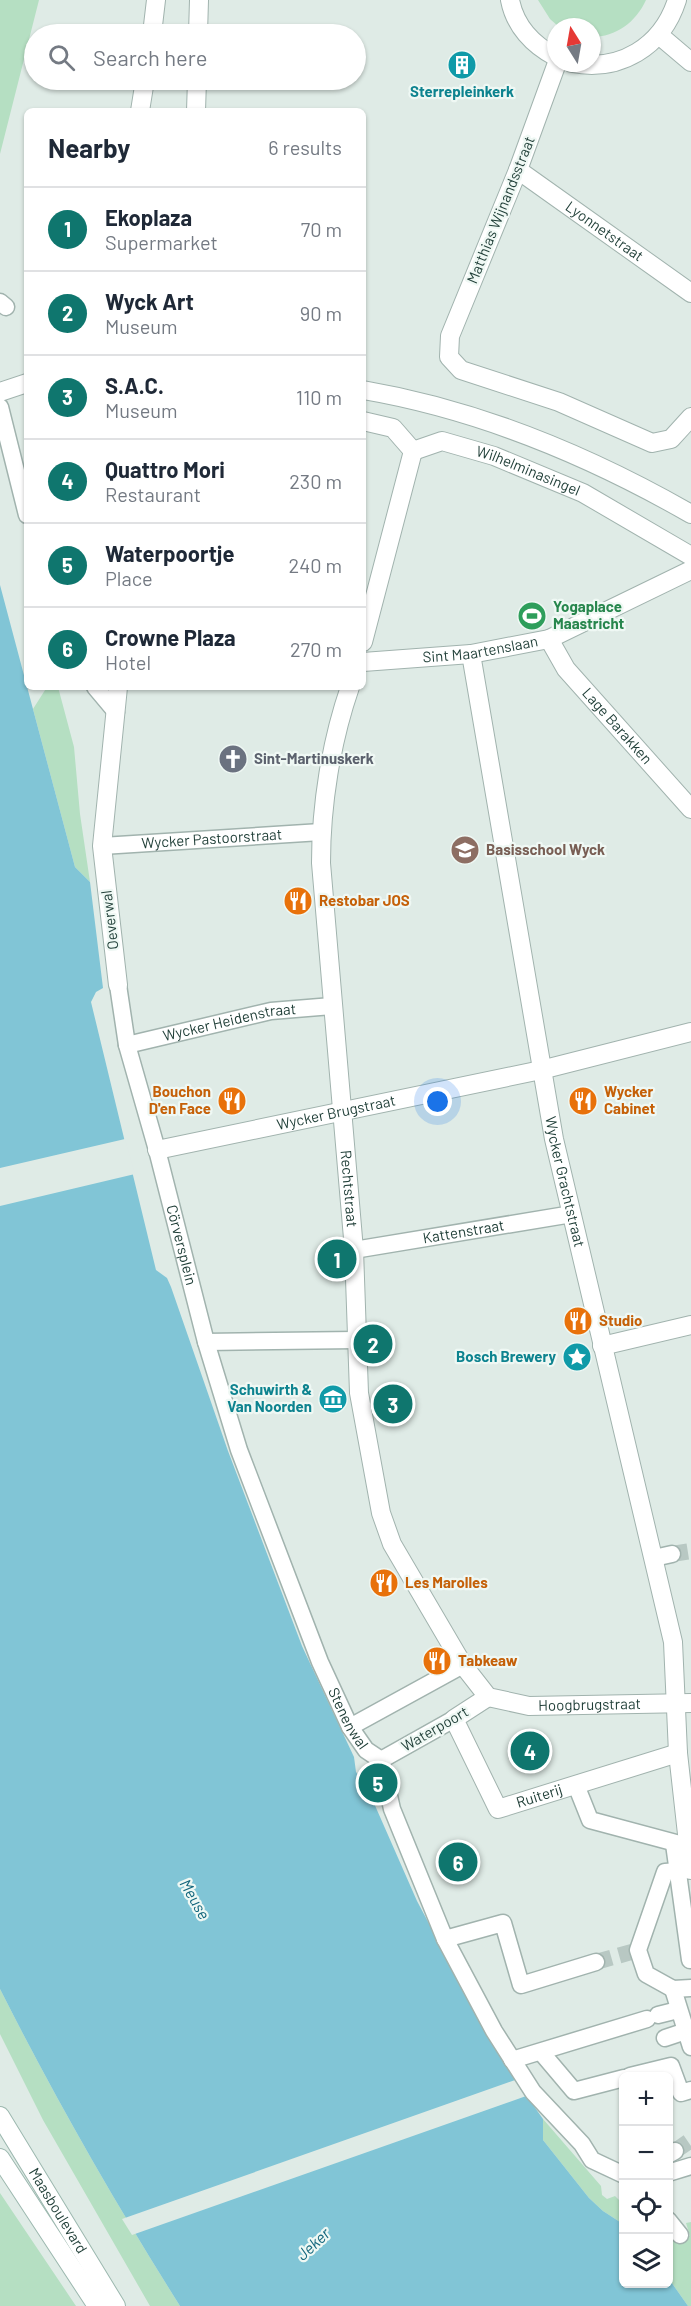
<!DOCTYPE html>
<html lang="en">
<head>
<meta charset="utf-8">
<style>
	:root { --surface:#fff; --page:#f6f6f7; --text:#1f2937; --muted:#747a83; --line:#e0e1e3; --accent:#0f766e }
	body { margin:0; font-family:Barlow,sans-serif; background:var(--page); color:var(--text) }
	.controls { position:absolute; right:18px; bottom:18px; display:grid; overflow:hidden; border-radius:9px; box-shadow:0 2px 4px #0004 }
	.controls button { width:54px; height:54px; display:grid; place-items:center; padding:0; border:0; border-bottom:2px solid var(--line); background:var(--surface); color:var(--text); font:30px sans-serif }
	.compass { position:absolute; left:547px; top:18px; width:54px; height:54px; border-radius:50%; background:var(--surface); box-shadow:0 2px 4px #0004; rotate:349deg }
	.you { position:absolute; left:438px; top:1102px; width:21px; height:21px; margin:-15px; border:4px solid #fff; border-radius:50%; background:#1a73e8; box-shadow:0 0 0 9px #1a73e833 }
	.badge { display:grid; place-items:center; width:39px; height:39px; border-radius:50%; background:var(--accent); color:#fff; font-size:20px; font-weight:700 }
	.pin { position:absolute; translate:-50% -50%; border:3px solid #fff; box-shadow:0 2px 6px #0006 }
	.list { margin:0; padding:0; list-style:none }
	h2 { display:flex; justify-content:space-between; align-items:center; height:78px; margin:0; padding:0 24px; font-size:26px }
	h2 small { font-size:20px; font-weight:400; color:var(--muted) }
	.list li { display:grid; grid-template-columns:39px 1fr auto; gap:18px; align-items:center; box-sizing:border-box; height:84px; padding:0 24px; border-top:2px solid var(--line) }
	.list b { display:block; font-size:22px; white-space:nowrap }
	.list p { margin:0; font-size:20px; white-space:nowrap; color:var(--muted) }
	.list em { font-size:20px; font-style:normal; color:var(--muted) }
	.icon { flex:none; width:33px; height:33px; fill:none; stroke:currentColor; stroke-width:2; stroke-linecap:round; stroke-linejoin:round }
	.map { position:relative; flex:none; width:691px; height:2306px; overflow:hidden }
	.search { position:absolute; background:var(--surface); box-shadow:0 2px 4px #0004; left:24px; top:24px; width:342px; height:66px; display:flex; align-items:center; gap:15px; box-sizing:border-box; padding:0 21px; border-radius:33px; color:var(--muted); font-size:22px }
	.panel { position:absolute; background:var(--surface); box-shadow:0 2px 4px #0004; left:24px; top:108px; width:342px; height:582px; border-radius:9px }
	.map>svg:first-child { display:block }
</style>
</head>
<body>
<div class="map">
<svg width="691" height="2306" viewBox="0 0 691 2306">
	<rect width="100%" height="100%" fill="#dfebe6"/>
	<path fill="#b5dfc2" d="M 0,0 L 39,0 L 0,154 Z
		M 538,0 L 646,0 C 636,22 616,37 592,37 L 592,27 L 559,27 L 550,19 Z
		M 47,687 L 58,687 L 74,747 L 80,814 L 90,882 L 75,867 L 33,709 Z
		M 0,1989 C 56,2100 114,2201 180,2306 L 150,2306 L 43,2120 L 0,2034 Z
		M 543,2119 L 601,2186 L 602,2195 L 607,2199 L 615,2196 L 623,2204 L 623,2224 L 603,2211 L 589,2198 L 543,2140 Z
		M 0,2193 L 76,2306 L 0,2306 Z
		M 691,2222 L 691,2306 L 688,2306 L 669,2279 L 668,2234 L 690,2236 L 686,2223 Z"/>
	<path fill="#81c5d6" d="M 0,585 L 75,867 L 90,882 L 103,988 L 96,992 L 91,1002 L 156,1270 L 167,1278 L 171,1287 L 228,1451 L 302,1646 L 354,1757 L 356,1772 L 366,1785 L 417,1901 L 486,2031 L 514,2078 L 543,2119 L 543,2140 L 589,2198 L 603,2211 L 623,2224 L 624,2284 L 668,2284 L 669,2279 L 688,2306 L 180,2306 C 114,2201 56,2100 0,1989 Z"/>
	<path fill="#dfebe6" d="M 125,1139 L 135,1174 L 0,1206 L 0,1168 Z
		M 518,2079 L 529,2095 L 132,2235 L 122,2219 Z"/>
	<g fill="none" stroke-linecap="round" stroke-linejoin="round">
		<path stroke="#b8c8c3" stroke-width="16" stroke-dasharray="16 8" stroke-linecap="butt" d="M 672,1554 L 691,1551
			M 596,1962 L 635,1951
			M 675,2151 L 691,2140"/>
		<g stroke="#a1b3ae" stroke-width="19">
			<g id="pedestrian">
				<path d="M 0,302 L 6,307"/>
				<path d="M 0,407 L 27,515"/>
				<path d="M 95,687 L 116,712"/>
				<path id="s1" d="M 102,846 L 321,832"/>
				<path id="s2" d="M 118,985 L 127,1045 L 157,1150 L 206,1342 L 239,1450 L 320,1662 L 350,1727 L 366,1750 L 381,1760 L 392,1809 L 445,1939 L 494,2031 L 533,2092 L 582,2144 L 592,2160 L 624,2175"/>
				<path id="s3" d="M 127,1045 L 271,1011 L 332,1006"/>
				<path id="s4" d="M 354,1250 L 572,1214"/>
				<path d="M 206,1342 L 356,1340"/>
				<path d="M 654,1558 L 672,1554"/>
				<path d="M 350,1727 L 463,1665"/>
				<path d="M 381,1760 L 454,1719"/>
				<path d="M 576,1785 L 590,1820 L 691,1847"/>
				<path d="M 674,1844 L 690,1960"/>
				<path d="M 690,1870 L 665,1872 L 638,1950 L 646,1974 L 673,1989 L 691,1988"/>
				<path d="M 445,1939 L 503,1923 L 521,1985 L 596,1962"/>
				<path d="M 673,1989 L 691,2047"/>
				<path d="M 658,2015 L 678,2010"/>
				<path d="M 665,2038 L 686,2031"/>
				<path d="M 541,2052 L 574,2091 L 624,2078"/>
				<path d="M 512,2060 L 647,2019"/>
				<path d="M 630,2076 L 671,2066 L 681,2093 L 691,2090"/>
				<path d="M 668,2155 L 675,2151"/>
				<path d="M 668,2173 L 691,2166"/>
				<path d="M 668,2220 L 680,2235"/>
			</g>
		</g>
		<g stroke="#a1b3ae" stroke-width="20">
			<g id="minor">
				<path d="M 510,0 C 515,26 533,45 556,57"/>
				<path d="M 198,34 L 199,0"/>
				<path d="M 659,35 L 691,62"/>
				<path d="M 557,63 L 518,170 L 450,336 L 449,357 L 461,370 L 559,402 L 652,443 L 671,439 L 691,417"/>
				<path d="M 572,63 C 620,72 662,47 677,0"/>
				<path d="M 196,111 L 197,80"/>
				<path id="s5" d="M 518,170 L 691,293"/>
				<path d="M 0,392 L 27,383"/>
				<path d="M 363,421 L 393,428 L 413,451"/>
				<path id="s6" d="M 413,451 L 442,441 L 494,456 L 583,493 L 691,556"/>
				<path id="s7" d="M 549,639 L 566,669 L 691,809"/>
				<path d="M 363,642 L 413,451"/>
				<path id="s8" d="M 471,654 L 554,1139 L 673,1642 L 678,1753 L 691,1870"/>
				<path id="s9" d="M 363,662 L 471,654 L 549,639 L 691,570"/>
				<path id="s10" d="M 350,687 C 331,742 321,805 321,863 L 354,1250 L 359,1393 L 381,1513 L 392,1544 L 463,1665 L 488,1697 L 529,1706 L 691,1703"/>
				<path d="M 118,985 L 102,846 L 118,687"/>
				<path id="s11" d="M 157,1150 L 541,1070 L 691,1032"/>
				<path d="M 602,1346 L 691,1325"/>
				<path id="s12" d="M 488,1697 L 454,1719 L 498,1809 L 678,1753"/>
			</g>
		</g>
		<g stroke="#a1b3ae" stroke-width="20">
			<path id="tertiary" d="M 152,34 L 156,0
				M 140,111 L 145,80
				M 363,390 C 480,410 588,455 691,514"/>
		</g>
		<g stroke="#9cb8af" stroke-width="20">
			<g id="secondary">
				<path id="s13" d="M 0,2116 L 116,2306"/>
				<path d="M 0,2158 L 97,2306"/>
			</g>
		</g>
		<use href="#pedestrian" stroke="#fff" stroke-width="16"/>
		<use href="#minor" stroke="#fff" stroke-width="18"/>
		<use href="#tertiary" stroke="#fff" stroke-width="18"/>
		<use href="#secondary" stroke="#fff" stroke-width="18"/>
	</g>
	<defs>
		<g id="building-disc" transform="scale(1.5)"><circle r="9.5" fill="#0f9aa8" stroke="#eff8f4"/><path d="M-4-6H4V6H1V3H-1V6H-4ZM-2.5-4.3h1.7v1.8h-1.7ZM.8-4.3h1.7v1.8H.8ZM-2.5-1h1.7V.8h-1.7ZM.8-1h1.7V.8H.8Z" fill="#fff"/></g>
		<g id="stadium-disc" transform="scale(1.5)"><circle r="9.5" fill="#2e9e5b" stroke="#eff8f4"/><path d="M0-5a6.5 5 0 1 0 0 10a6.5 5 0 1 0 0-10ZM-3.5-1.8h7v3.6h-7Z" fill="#fff"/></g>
		<g id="church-disc" transform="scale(1.5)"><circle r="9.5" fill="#6b7280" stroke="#eff8f4"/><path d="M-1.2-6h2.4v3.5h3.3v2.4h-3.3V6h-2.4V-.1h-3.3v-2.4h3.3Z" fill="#fff"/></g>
		<g id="school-disc" transform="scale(1.5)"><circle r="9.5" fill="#8d6e63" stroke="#eff8f4"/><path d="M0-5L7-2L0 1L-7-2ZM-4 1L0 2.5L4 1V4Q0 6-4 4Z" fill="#fff"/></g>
		<g id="restaurant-disc" transform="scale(1.5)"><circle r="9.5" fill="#e8710a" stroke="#eff8f4"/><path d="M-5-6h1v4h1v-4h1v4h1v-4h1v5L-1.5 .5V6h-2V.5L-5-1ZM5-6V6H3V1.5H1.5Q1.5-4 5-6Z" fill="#fff"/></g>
		<g id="sight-disc" transform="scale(1.5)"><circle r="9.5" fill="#0f9aa8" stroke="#eff8f4"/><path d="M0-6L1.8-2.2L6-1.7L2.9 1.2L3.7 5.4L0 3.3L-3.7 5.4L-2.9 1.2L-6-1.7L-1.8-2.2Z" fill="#fff"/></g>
		<g id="museum-disc" transform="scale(1.5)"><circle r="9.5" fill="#0f9aa8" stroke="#eff8f4"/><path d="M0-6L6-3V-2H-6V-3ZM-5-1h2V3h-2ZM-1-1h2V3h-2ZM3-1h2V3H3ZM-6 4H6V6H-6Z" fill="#fff"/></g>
	</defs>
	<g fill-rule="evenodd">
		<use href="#building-disc" x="462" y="65"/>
		<use href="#stadium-disc" x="532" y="616"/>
		<use href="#church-disc" x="233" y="759"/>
		<use href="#school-disc" x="465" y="850"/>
		<use href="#restaurant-disc" x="298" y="901"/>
		<use href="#restaurant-disc" x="232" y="1101"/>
		<use href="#restaurant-disc" x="583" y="1101"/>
		<use href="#restaurant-disc" x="578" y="1321"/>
		<use href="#sight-disc" x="577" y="1357"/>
		<use href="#museum-disc" x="333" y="1399"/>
		<use href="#restaurant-disc" x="384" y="1583"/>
		<use href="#restaurant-disc" x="437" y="1661"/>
	</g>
	<g text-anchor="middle" stroke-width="4.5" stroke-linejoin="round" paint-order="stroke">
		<g font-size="15" font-weight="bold" fill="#0d838f" stroke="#eff8f4" text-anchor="end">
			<text x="462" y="97" text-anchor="middle">Sterrepleinkerk</text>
			<text x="556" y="1362">Bosch Brewery</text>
			<text x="312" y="1395">Schuwirth &amp;<tspan x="312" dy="17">Van Noorden</tspan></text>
		</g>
		<g font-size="15" fill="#1e3d36" stroke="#eff8f4">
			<text transform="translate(501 210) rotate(-68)" y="5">Matthias Wijnandsstraat</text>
			<text dy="5" stroke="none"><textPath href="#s5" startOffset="106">Lyonnetstraat</textPath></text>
			<text dy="5" stroke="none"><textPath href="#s6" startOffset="122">Wilhelminasingel</textPath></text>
			<text dy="5" stroke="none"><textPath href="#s9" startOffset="118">Sint Maartenslaan</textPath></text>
			<text dy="5" stroke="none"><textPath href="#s7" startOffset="111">Lage Barakken</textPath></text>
			<text dy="5" stroke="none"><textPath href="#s1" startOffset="110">Wycker Pastoorstraat</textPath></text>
			<text transform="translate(110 920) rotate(-97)" y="5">Oeverwal</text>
			<text dy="5" stroke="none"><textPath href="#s3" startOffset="105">Wycker Heidenstraat</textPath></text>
			<text dy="5" stroke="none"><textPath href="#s11" startOffset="183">Wycker Brugstraat</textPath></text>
			<text dy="5" stroke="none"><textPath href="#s8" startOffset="536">Wycker Grachtstraat</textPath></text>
			<text dy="5" stroke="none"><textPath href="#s10" startOffset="506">Rechtstraat</textPath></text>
			<text dy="5" stroke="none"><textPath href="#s4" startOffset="111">Kattenstraat</textPath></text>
			<text dy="5" stroke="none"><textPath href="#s2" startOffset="268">Cörversplein</textPath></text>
			<text dy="5" stroke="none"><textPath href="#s10" startOffset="1149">Hoogbrugstraat</textPath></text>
			<text dy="5" stroke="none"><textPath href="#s2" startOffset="771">Stenenwal</textPath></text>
			<text transform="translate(435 1729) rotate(-30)" y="5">Waterpoort</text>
			<text dy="5" stroke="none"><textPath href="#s12" startOffset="184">Ruiterij</textPath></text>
			<text dy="5" stroke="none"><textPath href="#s13" startOffset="111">Maasboulevard</textPath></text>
		</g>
		<g font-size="15" font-weight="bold" fill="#27864d" stroke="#eff8f4" text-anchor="start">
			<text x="553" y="612">Yogaplace<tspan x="553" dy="17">Maastricht</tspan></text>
		</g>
		<g font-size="15" font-weight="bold" fill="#5b616d" stroke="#eff8f4" text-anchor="start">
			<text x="254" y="764">Sint-Martinuskerk</text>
		</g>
		<g font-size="15" font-weight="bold" fill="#785e54" stroke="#eff8f4" text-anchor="start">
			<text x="486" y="855">Basisschool Wyck</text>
		</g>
		<g font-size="15" font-weight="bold" fill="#c56008" stroke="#eff8f4" text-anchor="start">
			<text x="319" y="906">Restobar JOS</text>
			<text x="211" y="1097" text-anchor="end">Bouchon<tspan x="211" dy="17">D'en Face</tspan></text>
			<text x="604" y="1097">Wycker<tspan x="604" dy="17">Cabinet</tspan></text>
			<text x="599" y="1326">Studio</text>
			<text x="405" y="1588">Les Marolles</text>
			<text x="458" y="1666">Tabkeaw</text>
		</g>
		<g font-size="16" font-style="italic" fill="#14677d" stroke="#eff8f4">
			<text transform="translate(195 1899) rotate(60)" y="6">Meuse</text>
			<text transform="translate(313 2244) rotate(-43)" y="6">Jeker</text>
		</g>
	</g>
</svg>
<div class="controls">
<button>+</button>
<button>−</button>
<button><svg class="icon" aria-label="locate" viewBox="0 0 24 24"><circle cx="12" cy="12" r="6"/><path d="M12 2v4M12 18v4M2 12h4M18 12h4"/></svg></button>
<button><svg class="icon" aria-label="layers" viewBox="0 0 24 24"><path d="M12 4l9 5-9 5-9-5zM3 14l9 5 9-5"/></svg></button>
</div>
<svg class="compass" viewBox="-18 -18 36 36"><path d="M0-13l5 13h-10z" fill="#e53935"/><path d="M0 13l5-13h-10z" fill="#747a83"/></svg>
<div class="you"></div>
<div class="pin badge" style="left:337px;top:1259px">1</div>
<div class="pin badge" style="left:373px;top:1344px">2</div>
<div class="pin badge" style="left:393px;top:1404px">3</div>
<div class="pin badge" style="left:530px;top:1751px">4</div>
<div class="pin badge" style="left:378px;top:1783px">5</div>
<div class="pin badge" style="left:458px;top:1862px">6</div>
<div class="search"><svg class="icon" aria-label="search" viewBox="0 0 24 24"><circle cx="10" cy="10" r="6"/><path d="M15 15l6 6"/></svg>Search here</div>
<section class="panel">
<h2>Nearby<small>6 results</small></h2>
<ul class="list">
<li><span class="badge">1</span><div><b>Ekoplaza</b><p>Supermarket</p></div><em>70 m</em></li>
<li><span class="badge">2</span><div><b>Wyck Art</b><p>Museum</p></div><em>90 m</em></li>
<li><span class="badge">3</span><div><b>S.A.C.</b><p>Museum</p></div><em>110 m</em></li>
<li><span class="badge">4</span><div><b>Quattro Mori</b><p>Restaurant</p></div><em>230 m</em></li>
<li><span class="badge">5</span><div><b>Waterpoortje</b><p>Place</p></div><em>240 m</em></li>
<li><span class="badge">6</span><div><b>Crowne Plaza</b><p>Hotel</p></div><em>270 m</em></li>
</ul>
</section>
</div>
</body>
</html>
